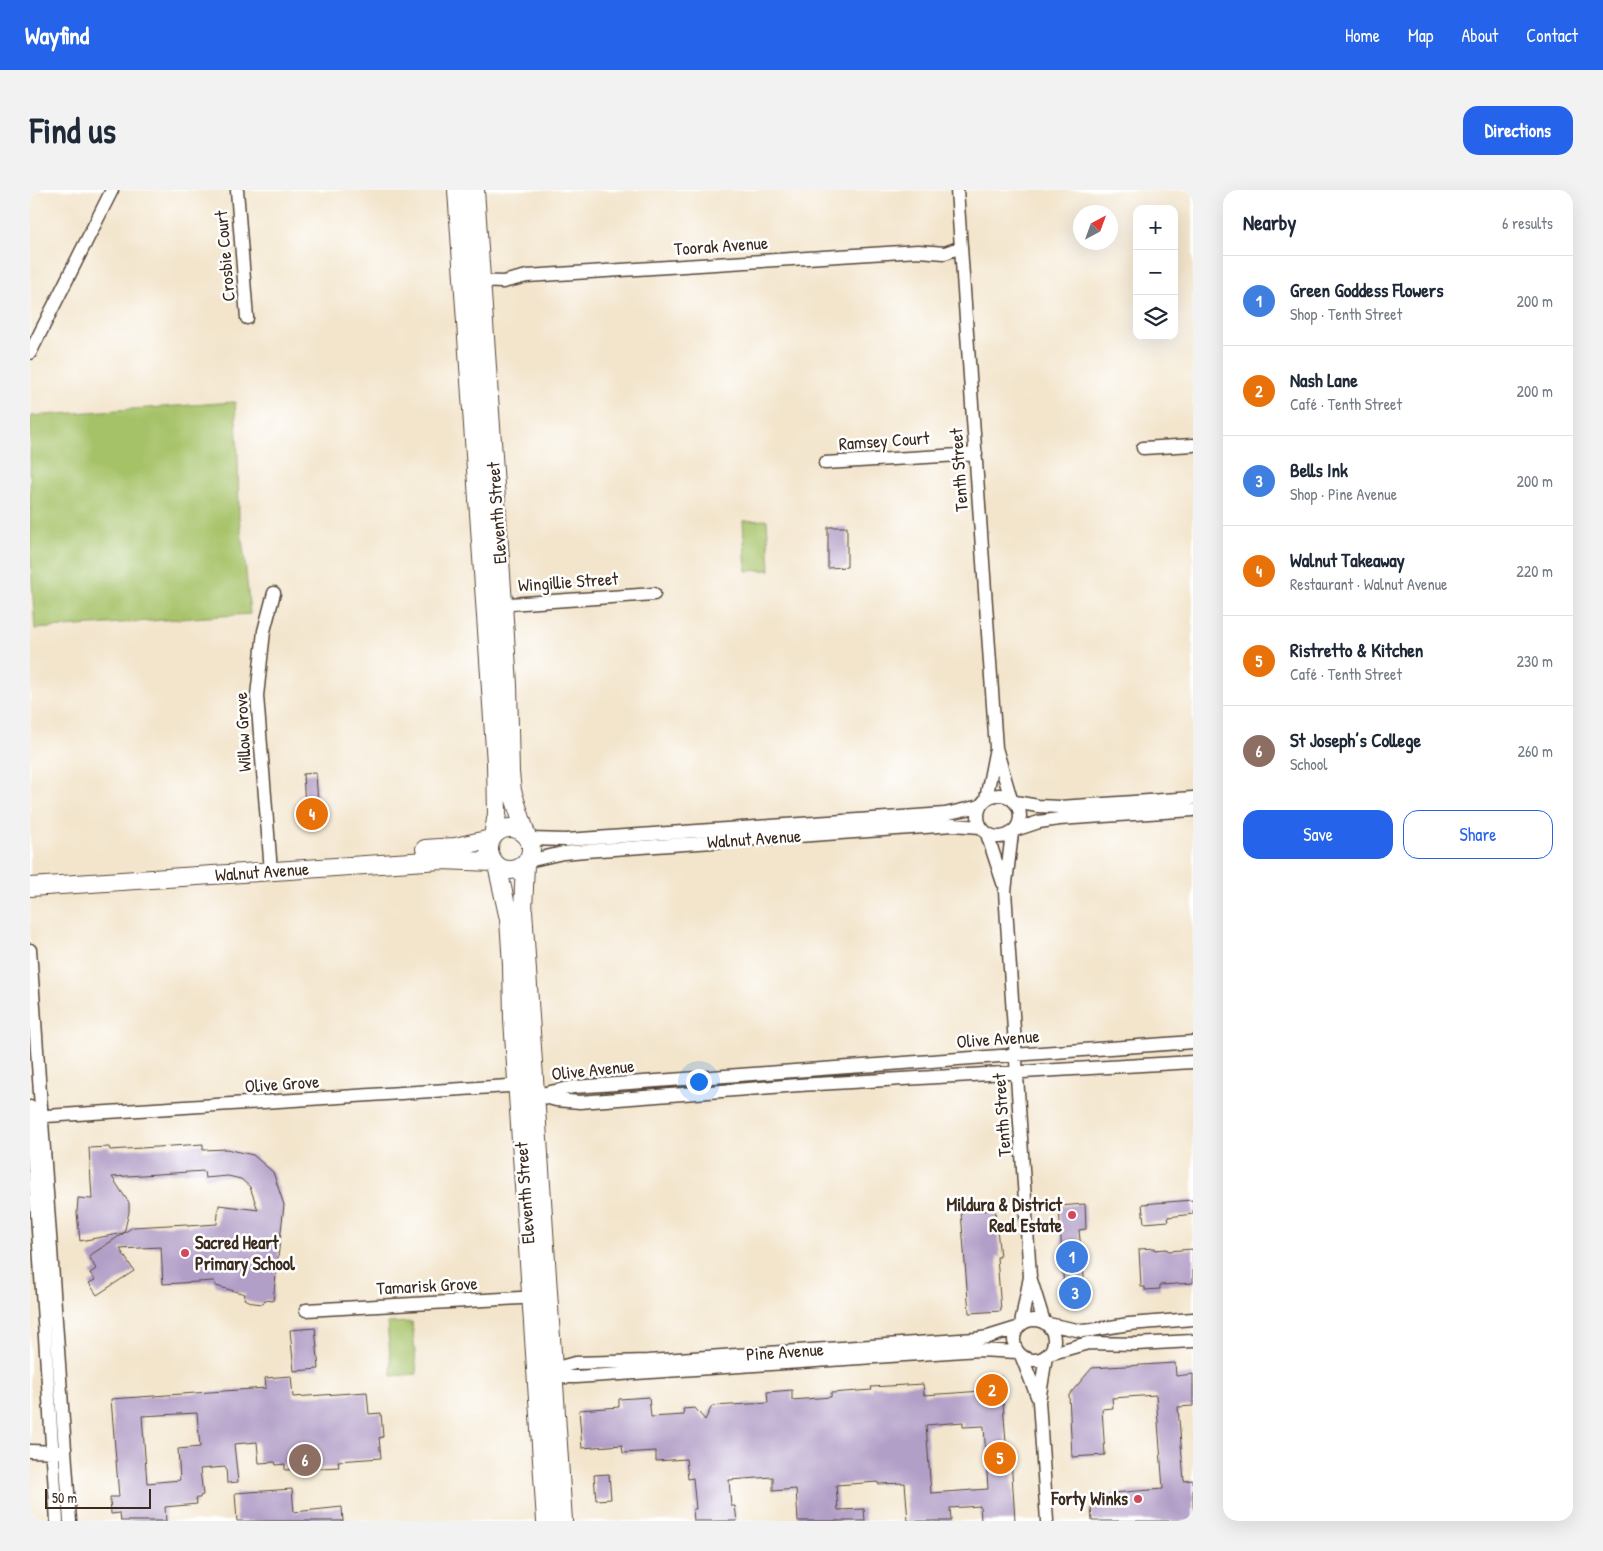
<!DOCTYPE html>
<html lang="en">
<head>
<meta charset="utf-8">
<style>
	:root { --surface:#fff; --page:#f2f2f3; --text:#1f2937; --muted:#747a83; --line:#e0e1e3; --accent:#2563eb }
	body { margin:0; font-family:"Patrick Hand",sans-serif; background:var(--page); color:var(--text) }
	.controls { position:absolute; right:15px; top:15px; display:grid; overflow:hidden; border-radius:10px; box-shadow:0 5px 20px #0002 }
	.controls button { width:45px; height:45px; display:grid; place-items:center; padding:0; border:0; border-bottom:1px solid var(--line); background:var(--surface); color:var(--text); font:25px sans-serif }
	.compass { position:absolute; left:1043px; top:15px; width:45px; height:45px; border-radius:50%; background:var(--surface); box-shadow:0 5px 20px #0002; rotate:41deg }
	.scale { position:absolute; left:15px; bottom:12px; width:106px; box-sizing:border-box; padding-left:5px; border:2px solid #3b2a1e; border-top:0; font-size:14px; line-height:18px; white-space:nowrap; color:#3b2a1e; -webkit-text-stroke:4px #fff; paint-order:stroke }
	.you { position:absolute; left:668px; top:891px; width:18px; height:18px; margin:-12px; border:4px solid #fff; border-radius:50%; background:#1a73e8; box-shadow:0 0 0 8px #1a73e833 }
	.badge { display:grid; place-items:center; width:32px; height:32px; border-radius:50%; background:var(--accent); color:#fff; font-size:16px; font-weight:700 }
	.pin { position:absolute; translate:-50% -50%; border:2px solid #fff; box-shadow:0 1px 5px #0006 }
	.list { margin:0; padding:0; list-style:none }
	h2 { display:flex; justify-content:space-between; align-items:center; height:65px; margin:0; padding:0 20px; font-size:21px }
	h2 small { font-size:16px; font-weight:400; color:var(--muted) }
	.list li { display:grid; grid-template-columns:32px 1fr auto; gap:15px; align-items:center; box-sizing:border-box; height:90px; padding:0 20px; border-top:1px solid var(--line) }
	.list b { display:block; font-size:19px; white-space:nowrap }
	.list p { margin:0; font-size:16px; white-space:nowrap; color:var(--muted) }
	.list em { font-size:16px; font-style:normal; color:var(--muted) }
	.actions { display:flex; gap:10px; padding:15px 20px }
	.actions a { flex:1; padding:11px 0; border:1px solid var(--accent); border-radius:15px; text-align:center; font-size:18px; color:var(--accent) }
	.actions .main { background:var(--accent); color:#fff }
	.icon { flex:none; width:28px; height:28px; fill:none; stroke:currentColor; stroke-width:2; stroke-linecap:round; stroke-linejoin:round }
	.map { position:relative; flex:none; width:1163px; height:1331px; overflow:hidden; border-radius:15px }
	header { display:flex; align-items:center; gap:30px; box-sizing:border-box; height:70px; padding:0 25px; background:var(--accent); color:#fff }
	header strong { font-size:24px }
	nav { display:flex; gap:28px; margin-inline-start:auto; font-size:18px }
	.intro { display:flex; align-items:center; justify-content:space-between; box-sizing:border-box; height:120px; padding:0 30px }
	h1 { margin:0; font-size:35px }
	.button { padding:12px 22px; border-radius:15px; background:var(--accent); color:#fff; font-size:18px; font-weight:700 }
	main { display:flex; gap:30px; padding:0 30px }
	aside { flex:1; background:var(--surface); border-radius:15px; box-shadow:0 5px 20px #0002 }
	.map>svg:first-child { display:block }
</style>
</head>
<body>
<header>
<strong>Wayfind</strong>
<nav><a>Home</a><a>Map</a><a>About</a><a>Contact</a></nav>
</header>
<div class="intro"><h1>Find us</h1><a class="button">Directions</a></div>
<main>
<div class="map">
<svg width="1163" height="1331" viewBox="0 0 1163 1331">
	<rect width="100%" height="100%" fill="#fff"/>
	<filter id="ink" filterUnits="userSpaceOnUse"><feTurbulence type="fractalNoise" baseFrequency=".02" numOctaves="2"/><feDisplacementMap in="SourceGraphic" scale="10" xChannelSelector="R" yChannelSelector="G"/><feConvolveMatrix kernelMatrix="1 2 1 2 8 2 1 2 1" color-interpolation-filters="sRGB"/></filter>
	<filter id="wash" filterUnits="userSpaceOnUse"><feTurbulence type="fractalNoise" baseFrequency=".0096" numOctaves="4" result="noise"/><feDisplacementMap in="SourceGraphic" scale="20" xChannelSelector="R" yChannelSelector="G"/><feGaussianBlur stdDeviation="1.12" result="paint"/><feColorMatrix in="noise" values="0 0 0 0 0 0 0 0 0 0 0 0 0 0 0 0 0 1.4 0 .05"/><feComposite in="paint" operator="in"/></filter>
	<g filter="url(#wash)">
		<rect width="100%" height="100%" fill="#f3e5cc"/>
		<path fill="#a6c268" stroke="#707643" d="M 205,212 L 208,265 L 209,328 L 215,371 L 220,424 L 5,439 L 0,362 L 0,226 Z
			M 737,330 L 740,380 L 716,381 L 713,331 Z
			M 382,1132 L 387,1184 L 362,1186 L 357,1133 Z"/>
		<g id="blocks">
			<path fill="#b29fc7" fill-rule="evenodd" d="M 798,337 L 817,337 L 817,377 L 798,378 Z
				M 286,583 L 289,632 L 276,632 L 273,584 Z
				M 173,954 L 173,960 L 197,959 L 223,965 L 243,982 L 254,1015 L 243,1111 L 235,1110 L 233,1114 L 224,1113 L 214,1109 L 215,1104 L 186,1096 L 184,1091 L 133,1094 L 131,1057 L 90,1059 L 104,1081 L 67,1105 L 59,1093 L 65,1090 L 60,1083 L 66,1079 L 59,1066 L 103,1037 L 157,1034 L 157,1036 L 187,1034 L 189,1015 L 228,1020 L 220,997 L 211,989 L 198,986 L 175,988 L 174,981 L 82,987 L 99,1013 L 99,1022 L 94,1043 L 50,1051 L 47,1023 L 48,1008 L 62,1009 L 59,958 L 79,957 L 80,960 Z
				M 1163,1010 L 1163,1024 L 1138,1027 L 1139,1031 L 1114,1033 L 1112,1014 Z
				M 1055,1014 L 1056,1039 L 1049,1040 L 1051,1060 L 1052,1060 L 1056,1115 L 1035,1116 L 1029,1016 Z
				M 965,1020 L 970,1067 L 967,1067 L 971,1121 L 939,1123 L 931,1022 Z
				M 1125,1058 L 1125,1060 L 1137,1059 L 1138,1061 L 1163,1059 L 1163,1093 L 1130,1095 L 1130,1099 L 1115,1100 L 1115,1097 L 1111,1097 L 1109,1059 Z
				M 285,1138 L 289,1179 L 264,1181 L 260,1140 Z
				M 1145,1173 L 1146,1186 L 1163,1184 L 1163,1216 L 1148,1217 L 1154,1291 L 1163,1290 L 1163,1331 L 1062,1331 L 1061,1317 L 1082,1315 L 1082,1303 L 1133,1299 L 1126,1205 L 1082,1208 L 1083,1218 L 1072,1219 L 1075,1265 L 1042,1267 L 1039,1205 L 1062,1178 Z
				M 261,1186 L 263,1207 L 337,1202 L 339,1224 L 351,1223 L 353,1247 L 349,1248 L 351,1268 L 308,1271 L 309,1277 L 255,1280 L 255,1274 L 246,1275 L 245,1272 L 229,1273 L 227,1252 L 204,1254 L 208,1292 L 197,1293 L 196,1277 L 170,1279 L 173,1305 L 170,1306 L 170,1308 L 166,1308 L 167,1314 L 135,1317 L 136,1331 L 91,1331 L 90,1323 L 81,1324 L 80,1307 L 89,1307 L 81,1209 L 236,1198 L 235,1188 ZM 167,1223 L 170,1257 L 148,1259 L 150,1290 L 117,1293 L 112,1226 Z
				M 971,1186 L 976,1253 L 980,1252 L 985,1331 L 951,1331 L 950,1316 L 920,1318 L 921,1331 L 878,1331 L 875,1293 L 848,1294 L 848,1292 L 806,1295 L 808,1320 L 834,1319 L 835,1331 L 768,1331 L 766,1299 L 743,1301 L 743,1287 L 699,1290 L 701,1316 L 705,1316 L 707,1331 L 664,1331 L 663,1319 L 666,1319 L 663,1288 L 658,1289 L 656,1269 L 626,1271 L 626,1261 L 593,1263 L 592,1255 L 552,1258 L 549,1220 L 589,1217 L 589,1209 L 619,1207 L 621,1227 L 654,1225 L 653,1219 L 665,1218 L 675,1230 L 682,1216 L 738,1213 L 737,1202 L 762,1200 L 762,1210 L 801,1207 L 801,1203 L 842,1200 L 841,1197 L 893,1194 L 894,1205 L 925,1203 L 951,1201 L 951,1187 ZM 933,1232 L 933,1237 L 954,1236 L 958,1299 L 901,1303 L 896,1235 Z
				M 579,1284 L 581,1309 L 566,1310 L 564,1285 Z
				M 262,1299 L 264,1322 L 312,1317 L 313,1331 L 207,1331 L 205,1303 Z"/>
		</g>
	</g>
	<g filter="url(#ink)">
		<use href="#blocks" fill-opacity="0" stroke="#574638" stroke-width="1"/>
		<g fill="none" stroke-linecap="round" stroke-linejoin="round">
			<g stroke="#574638" stroke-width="15">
				<path id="street" d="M 207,0 L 217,128
					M 927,0 L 966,558 L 981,609
					M 444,91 L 473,92 L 497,86 L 888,61 L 915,63 L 931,57
					M 0,163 L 82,0
					M 1113,258 L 1163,255
					M 795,273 L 946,264
					M 465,415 L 624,404
					M948 626a21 21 0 1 1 42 0a21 21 0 1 1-42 0Z
					M 956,609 L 965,563
					M 985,612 L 1008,616 L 1030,617 L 1163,608
					M 985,640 L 1009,632 L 1029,629 L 1163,620
					M 982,643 L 975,701 L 1000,1087 L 991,1134
					M 957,644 L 973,693
					M 499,649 L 536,650 L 915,624 L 950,616
					M 498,671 L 533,663 L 555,661 L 923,635 L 951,637
					M 241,681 L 227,506 L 234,441 L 244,403
					M 0,760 L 40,1331
					M 506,905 L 544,897 L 1163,852
					M 507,905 L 526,910 L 550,912 L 769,895 L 1163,872
					M 0,917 L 27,1331
					M 1,927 L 495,895
					M 1001,1090 L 1014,1132
					M 276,1120 L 509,1107
					M984 1150a20 20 0 1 1 40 0a20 20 0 1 1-40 0Z
					M 1018,1134 L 1052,1141 L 1062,1140 L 1099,1134 L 1163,1129
					M 1019,1164 L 1058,1153 L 1106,1154 L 1163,1151
					M 991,1165 L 1009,1211
					M 1016,1166 L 1009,1211 L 1017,1331
					M 524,1183 L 534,1176 L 545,1173 L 618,1171 L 945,1149 L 958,1147 L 987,1138
					M 524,1183 L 535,1187 L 546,1187 L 949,1160 L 988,1162
					M 0,1261 L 30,1262"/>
			</g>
			<g stroke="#574638" stroke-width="20">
				<path id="secondary" d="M 427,0 L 466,573 L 467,624 L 463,646
					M 445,0 L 473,414 L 478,495 L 480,583 L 482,601 L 496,644
					M459 659a21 21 0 1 1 42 0a21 21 0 1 1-42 0Z
					M 395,659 L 425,657 L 461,649
					M 495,674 L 493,720 L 533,1331
					M 467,675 L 479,729 L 482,775 L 483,829 L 516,1331
					M 0,697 L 411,670 L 463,672"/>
			</g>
			<use href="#street" stroke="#fff" stroke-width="12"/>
			<use href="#secondary" stroke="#fff" stroke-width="18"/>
		</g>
	</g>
	<g fill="#d1495b" stroke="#fff" stroke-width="2">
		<circle cx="1042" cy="1025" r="5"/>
		<circle cx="155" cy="1063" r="5"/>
		<circle cx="1108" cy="1309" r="5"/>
	</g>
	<g text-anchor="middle" stroke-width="5" stroke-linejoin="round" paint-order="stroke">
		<g font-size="18" fill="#3b2a1e" stroke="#fff">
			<text transform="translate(691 56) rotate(-4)" y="6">Toorak Avenue</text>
			<text transform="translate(195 66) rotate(-95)" y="6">Crosbie Court</text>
			<text transform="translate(854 251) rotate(-4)" y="6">Ramsey Court</text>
			<text transform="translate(929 280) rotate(-94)" y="6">Tenth Street</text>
			<text transform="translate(467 323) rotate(-94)" y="6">Eleventh Street</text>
			<text transform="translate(538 392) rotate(-4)" y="6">Wingillie Street</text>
			<text transform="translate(213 542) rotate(-93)" y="6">Willow Grove</text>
			<text transform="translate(724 649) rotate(-4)" y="6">Walnut Avenue</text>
			<text transform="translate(232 682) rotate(-4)" y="6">Walnut Avenue</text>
			<text transform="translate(968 849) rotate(-4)" y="6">Olive Avenue</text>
			<text transform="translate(563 880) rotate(-6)" y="6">Olive Avenue</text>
			<text transform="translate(252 894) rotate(-4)" y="6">Olive Grove</text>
			<text transform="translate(972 925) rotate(-94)" y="6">Tenth Street</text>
			<text transform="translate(495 1003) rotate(-94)" y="6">Eleventh Street</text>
			<text transform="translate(397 1096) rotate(-3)" y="6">Tamarisk Grove</text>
			<text transform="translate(755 1162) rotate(-4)" y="6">Pine Avenue</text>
		</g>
		<g font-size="18" font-weight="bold" fill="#3b2a1e" stroke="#fff" text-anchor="end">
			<text x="1032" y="1021">Mildura &amp; District<tspan x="1032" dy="21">Real Estate</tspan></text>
			<text x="165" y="1059" text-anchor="start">Sacred Heart<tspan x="165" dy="21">Primary School</tspan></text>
			<text x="1098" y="1315">Forty Winks</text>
		</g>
	</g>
</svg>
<div class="controls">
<button>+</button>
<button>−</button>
<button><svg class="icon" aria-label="layers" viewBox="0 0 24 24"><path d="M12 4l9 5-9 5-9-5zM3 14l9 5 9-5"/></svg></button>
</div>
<svg class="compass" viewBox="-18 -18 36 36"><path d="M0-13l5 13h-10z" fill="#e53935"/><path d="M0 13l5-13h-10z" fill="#747a83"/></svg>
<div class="scale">50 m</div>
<div class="you"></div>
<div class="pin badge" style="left:1042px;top:1067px;background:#3f7fe0">1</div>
<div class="pin badge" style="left:962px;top:1200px;background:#e8710a">2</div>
<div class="pin badge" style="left:1045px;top:1103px;background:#3f7fe0">3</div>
<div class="pin badge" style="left:282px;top:624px;background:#e8710a">4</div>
<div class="pin badge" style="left:970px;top:1268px;background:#e8710a">5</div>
<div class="pin badge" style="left:275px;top:1270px;background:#8d6e63">6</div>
</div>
<aside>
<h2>Nearby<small>6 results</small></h2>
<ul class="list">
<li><span class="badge" style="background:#3f7fe0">1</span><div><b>Green Goddess Flowers</b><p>Shop · Tenth Street</p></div><em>200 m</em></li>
<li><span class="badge" style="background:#e8710a">2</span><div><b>Nash Lane</b><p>Café · Tenth Street</p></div><em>200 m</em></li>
<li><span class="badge" style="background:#3f7fe0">3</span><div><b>Bells Ink</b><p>Shop · Pine Avenue</p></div><em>200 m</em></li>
<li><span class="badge" style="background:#e8710a">4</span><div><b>Walnut Takeaway</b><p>Restaurant · Walnut Avenue</p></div><em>220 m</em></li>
<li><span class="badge" style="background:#e8710a">5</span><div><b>Ristretto &amp; Kitchen</b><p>Café · Tenth Street</p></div><em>230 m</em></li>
<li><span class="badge" style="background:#8d6e63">6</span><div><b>St Joseph’s College</b><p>School</p></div><em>260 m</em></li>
</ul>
<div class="actions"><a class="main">Save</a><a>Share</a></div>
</aside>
</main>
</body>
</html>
